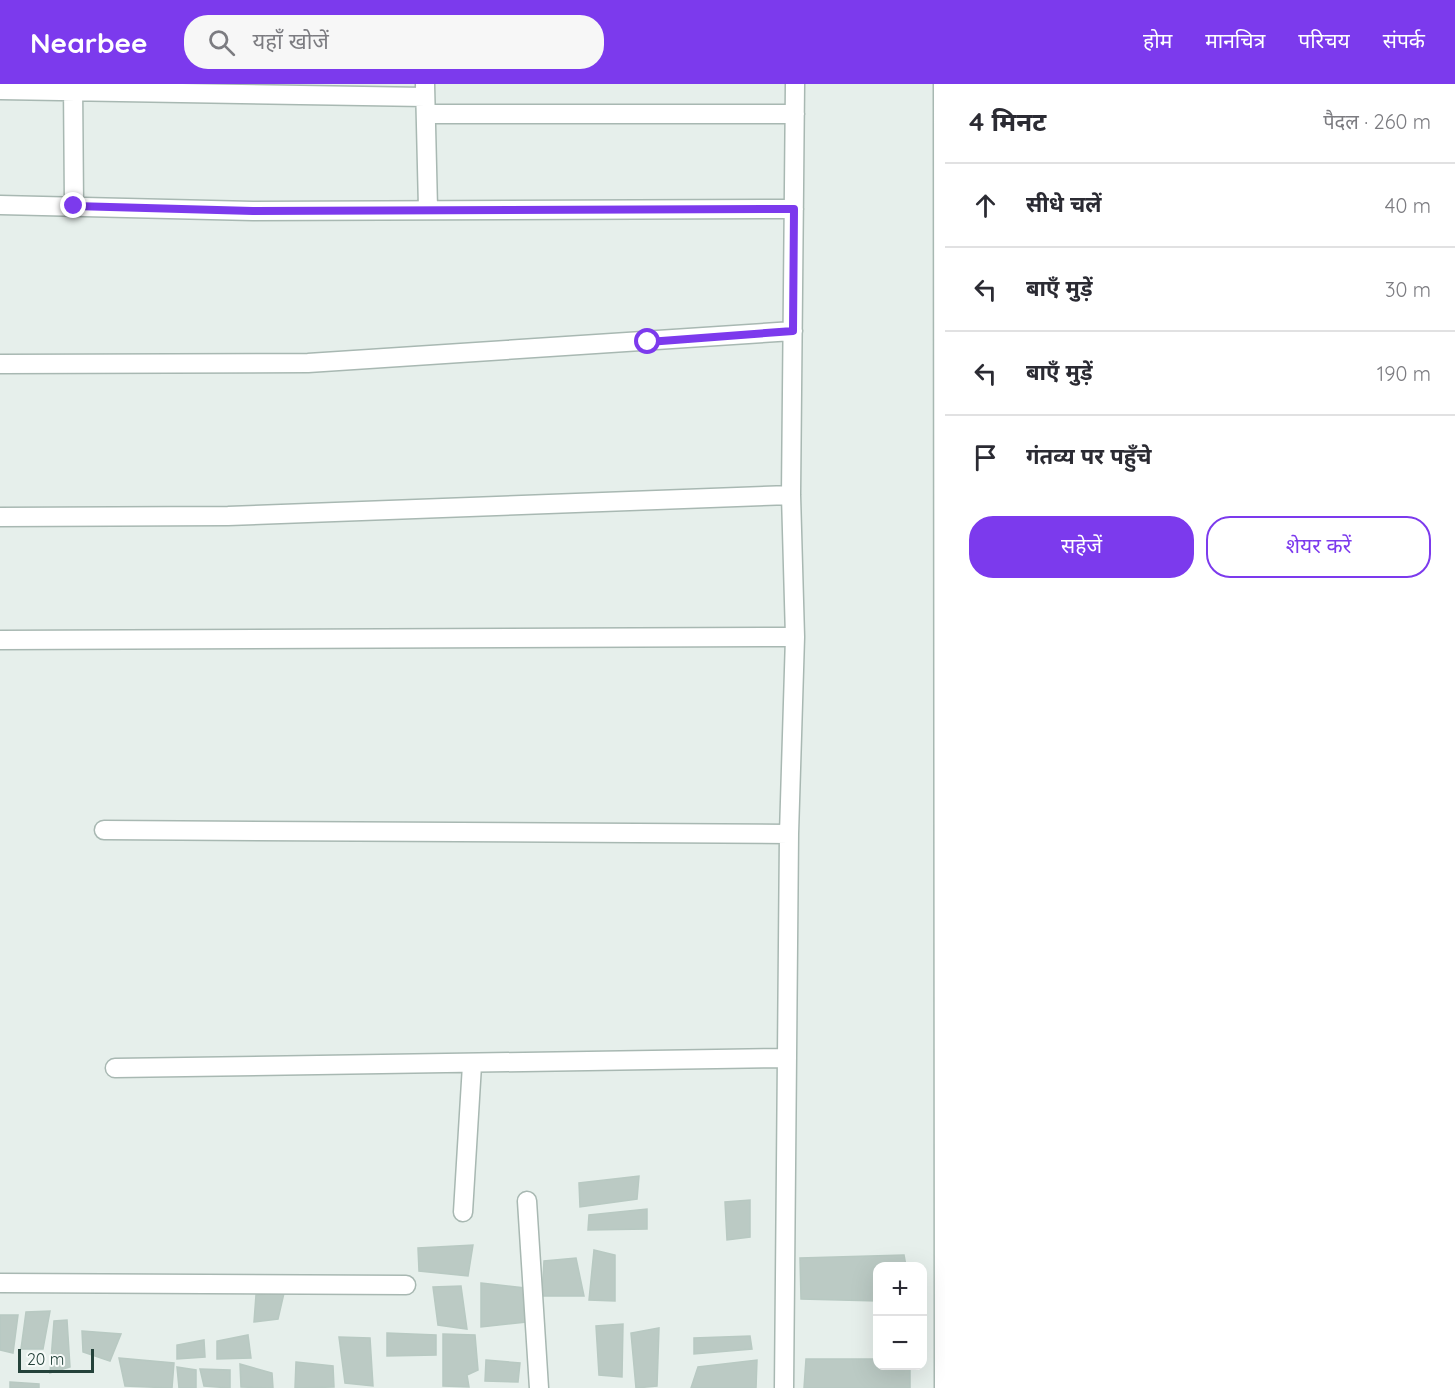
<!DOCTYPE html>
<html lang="hi">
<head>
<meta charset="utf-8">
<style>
	:root { --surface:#fff; --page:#f7f7f7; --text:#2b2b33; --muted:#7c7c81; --line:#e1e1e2; --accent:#7c3aed }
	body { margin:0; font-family:Quicksand,"Noto Sans Devanagari",sans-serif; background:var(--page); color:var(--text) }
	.controls { position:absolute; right:18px; bottom:18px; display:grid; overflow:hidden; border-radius:12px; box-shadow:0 6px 24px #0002 }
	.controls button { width:54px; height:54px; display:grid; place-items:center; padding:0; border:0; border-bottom:2px solid var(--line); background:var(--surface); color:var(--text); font:30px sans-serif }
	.scale { position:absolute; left:18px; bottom:15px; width:76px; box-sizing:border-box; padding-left:6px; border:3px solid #24423a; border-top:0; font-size:16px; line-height:21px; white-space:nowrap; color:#24423a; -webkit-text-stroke:4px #f7fbf9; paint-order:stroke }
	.stop { position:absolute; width:18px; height:18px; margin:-14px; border:4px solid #7c3aed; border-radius:50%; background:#fff }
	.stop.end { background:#7c3aed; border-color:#fff; box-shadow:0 2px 6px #0008 }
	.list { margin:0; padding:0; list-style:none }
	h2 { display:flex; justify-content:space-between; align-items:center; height:78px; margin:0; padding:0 24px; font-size:26px }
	h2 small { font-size:20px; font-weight:400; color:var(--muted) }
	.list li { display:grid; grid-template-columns:39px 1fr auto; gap:18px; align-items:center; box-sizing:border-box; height:84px; padding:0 24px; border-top:2px solid var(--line) }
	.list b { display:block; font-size:22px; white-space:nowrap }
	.list em { font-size:20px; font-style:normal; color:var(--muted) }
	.actions { display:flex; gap:12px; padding:18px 24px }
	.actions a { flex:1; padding:14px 0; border:2px solid var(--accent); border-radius:24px; text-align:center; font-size:21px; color:var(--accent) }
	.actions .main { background:var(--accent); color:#fff }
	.icon { flex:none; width:33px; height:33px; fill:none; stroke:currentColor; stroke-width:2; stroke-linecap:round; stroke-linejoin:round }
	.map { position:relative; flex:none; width:945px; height:1304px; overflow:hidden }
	header { display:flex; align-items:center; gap:36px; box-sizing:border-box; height:84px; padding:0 30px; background:var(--accent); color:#fff }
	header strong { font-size:28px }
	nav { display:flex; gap:33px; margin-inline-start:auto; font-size:21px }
	.search { width:420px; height:54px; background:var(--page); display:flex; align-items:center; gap:15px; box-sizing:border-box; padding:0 21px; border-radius:24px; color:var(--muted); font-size:22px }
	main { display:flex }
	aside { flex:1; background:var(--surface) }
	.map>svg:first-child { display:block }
</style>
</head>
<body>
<header>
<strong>Nearbee</strong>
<div class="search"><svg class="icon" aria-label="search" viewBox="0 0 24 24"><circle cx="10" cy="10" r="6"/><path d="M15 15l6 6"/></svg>यहाँ खोजें</div>
<nav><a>होम</a><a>मानचित्र</a><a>परिचय</a><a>संपर्क</a></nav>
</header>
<main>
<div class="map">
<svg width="945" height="1304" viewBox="0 0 945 1304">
	<rect width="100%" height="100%" fill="#e6efeb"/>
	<path fill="#bbcac4" stroke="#b8c9c2" stroke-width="1.5" d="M 639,1092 L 637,1115 L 580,1123 L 579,1099 Z
		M 750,1116 L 750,1153 L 727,1156 L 725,1118 Z
		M 647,1125 L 647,1145 L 588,1146 L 589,1131 Z
		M 473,1161 L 468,1192 L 419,1187 L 418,1164 Z
		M 594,1166 L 615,1171 L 615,1217 L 589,1216 Z
		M 904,1171 L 906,1182 L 878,1182 L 878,1217 L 801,1215 L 800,1174 Z
		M 576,1174 L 584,1212 L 542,1212 L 544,1177 Z
		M 481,1199 L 525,1204 L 526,1238 L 481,1243 Z
		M 461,1202 L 467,1245 L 438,1241 L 433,1203 Z
		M 284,1209 L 278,1235 L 254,1238 L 256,1211 Z
		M 50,1227 L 43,1265 L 21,1265 L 26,1228 Z
		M 0,1231 L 18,1231 L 13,1269 L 0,1266 Z
		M 67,1236 L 70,1283 L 50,1289 L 54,1237 Z
		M 623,1240 L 622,1293 L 599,1291 L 596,1242 Z
		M 659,1244 L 657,1302 L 636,1304 L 631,1249 Z
		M 82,1247 L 121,1250 L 110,1277 L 83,1268 Z
		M 387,1249 L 436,1251 L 436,1271 L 387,1272 Z
		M 443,1250 L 475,1251 L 478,1286 L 467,1291 L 469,1303 L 443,1302 Z
		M 248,1251 L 251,1274 L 217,1275 L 217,1257 Z
		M 750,1252 L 752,1265 L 694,1270 L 694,1254 Z
		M 339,1253 L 370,1254 L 373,1302 L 345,1299 Z
		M 204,1256 L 205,1273 L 177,1275 L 177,1261 Z
		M 119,1274 L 174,1279 L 172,1304 L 125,1302 Z
		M 806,1275 L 878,1275 L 878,1282 L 910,1282 L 910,1304 L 804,1304 Z
		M 486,1276 L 520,1279 L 518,1298 L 485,1297 Z
		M 757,1276 L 756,1304 L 691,1304 L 698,1283 Z
		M 296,1278 L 333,1282 L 334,1303 L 295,1304 Z
		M 240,1280 L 272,1289 L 273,1304 L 241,1303 Z
		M 177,1283 L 196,1286 L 196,1304 L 179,1304 Z
		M 200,1285 L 230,1286 L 230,1304 L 204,1302 Z
		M 10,1298 L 39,1300 L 39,1304 L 10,1304 Z"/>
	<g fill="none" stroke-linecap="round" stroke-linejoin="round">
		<g stroke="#a8b8b2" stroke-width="21">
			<path id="street" d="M 73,0 L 74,122
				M 425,0 L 428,124
				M 943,0 L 944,1304
				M 0,6 L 425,13
				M 426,30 L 795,30
				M 0,121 L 253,127 L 794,125
				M 0,280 L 308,279 L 793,247
				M 0,433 L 228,432 L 791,411
				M 0,556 L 795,553
				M 104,746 L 789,750
				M 115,984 L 787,974
				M 527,1117 L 539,1304
				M 463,1128 L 472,981
				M 0,1199 L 406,1201
				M 784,1304 L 789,750 L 795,553 L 791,411 L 795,0"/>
		</g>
		<use href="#street" stroke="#fff" stroke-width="18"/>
	</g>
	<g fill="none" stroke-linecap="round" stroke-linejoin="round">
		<path stroke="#7c3aed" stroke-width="8" d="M 74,122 L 253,127 L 794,125 L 793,247 L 648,258"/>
	</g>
</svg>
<div class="controls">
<button>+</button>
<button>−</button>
</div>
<div class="scale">20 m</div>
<div class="stop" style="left:648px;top:258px"></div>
<div class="stop end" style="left:74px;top:122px"></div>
</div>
<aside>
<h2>4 मिनट<small>पैदल · 260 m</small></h2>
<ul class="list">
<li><svg class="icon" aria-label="ahead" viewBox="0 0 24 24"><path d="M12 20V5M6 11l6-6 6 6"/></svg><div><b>सीधे चलें</b></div><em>40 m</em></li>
<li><svg class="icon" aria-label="left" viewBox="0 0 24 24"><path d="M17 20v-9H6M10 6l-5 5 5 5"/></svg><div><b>बाएँ मुड़ें</b></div><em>30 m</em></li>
<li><svg class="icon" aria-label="left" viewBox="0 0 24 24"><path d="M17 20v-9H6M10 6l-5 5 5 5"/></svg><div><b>बाएँ मुड़ें</b></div><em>190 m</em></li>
<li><svg class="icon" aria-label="arrive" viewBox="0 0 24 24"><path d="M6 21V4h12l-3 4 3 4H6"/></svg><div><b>गंतव्य पर पहुँचे</b></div></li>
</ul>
<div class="actions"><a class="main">सहेजें</a><a>शेयर करें</a></div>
</aside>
</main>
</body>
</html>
